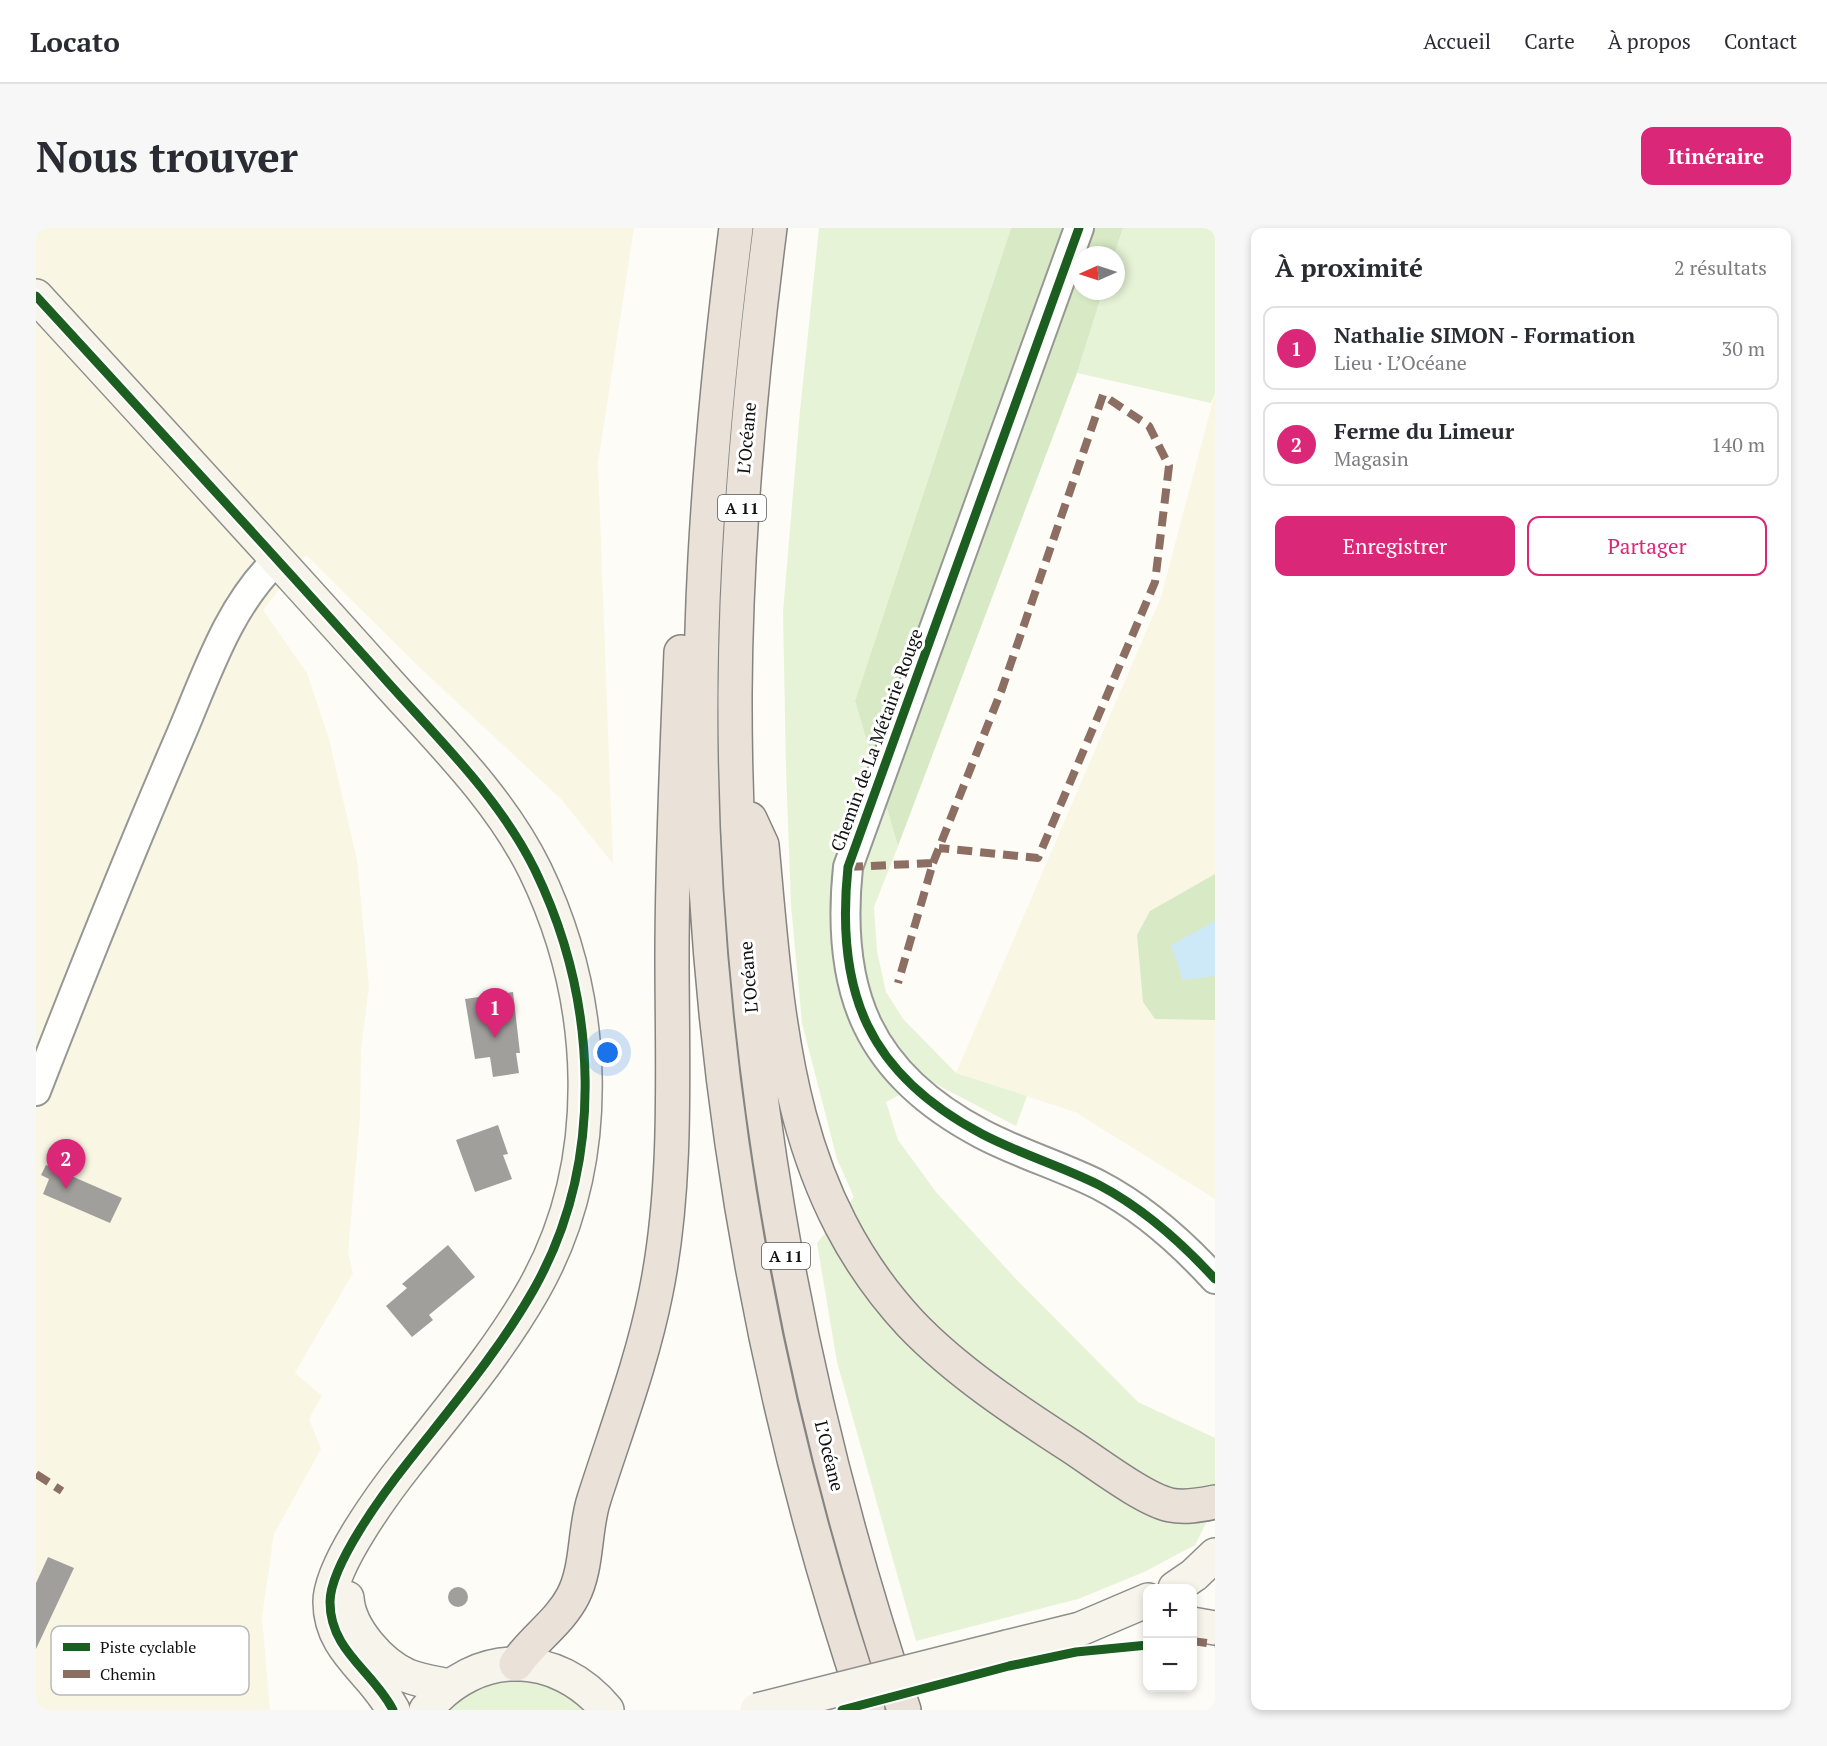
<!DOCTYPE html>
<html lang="fr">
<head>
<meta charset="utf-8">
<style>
	:root { --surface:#fff; --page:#f7f7f7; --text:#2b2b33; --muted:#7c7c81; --line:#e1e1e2; --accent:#db2777 }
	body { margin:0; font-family:"PT Serif",serif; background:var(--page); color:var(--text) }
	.controls { position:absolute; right:18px; bottom:18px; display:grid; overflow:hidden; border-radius:12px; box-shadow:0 3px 9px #0003 }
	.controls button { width:54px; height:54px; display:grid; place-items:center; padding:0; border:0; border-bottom:2px solid var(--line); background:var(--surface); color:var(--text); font:30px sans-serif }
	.compass { position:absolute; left:1035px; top:18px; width:54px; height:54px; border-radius:50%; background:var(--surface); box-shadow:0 3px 9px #0003; rotate:267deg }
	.you { position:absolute; left:572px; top:825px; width:21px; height:21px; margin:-15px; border:4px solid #fff; border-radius:50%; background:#1a73e8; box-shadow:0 0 0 9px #1a73e833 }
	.badge { display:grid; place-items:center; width:39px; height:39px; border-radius:50%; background:var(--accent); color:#fff; font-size:20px; font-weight:700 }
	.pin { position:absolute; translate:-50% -50px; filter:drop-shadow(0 2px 3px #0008) }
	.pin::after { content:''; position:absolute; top:32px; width:21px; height:18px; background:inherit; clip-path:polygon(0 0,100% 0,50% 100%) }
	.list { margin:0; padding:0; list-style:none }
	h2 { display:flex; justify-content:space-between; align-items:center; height:78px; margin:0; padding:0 24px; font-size:26px }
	h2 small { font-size:20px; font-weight:400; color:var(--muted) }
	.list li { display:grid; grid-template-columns:39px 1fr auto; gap:18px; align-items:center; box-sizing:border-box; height:84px; margin:0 12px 12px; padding:0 12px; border:2px solid var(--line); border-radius:12px }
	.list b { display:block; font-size:22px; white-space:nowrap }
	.list p { margin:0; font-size:20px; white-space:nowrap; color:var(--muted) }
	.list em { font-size:20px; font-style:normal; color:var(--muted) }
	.actions { display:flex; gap:12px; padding:18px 24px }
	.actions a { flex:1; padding:14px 0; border:2px solid var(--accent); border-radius:12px; text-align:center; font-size:21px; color:var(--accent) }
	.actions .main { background:var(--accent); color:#fff }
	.map { position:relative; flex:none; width:1179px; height:1482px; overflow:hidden; border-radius:12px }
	header { display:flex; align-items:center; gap:36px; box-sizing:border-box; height:84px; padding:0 30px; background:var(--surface); border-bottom:2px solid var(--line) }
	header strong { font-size:28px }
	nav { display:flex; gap:33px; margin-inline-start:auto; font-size:21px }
	.intro { display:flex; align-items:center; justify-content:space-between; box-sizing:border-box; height:144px; padding:0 36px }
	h1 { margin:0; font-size:42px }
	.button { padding:15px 27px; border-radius:12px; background:var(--accent); color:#fff; font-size:21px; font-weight:700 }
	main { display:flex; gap:36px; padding:0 36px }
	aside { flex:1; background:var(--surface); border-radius:12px; box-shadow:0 3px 9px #0003 }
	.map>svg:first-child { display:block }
</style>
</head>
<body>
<header>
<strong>Locato</strong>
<nav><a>Accueil</a><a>Carte</a><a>À propos</a><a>Contact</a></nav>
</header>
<div class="intro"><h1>Nous trouver</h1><a class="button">Itinéraire</a></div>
<main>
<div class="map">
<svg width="1179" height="1482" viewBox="0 0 1179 1482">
	<rect width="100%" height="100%" fill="#fdfcf7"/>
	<path fill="#f9f7e4" d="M 0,0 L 598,0 L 562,235 L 577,636 L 525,571 L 382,438 L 270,327 L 227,382 L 271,445 L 293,511 L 321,632 L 333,758 L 325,821 L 324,889 L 312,1024 L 317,1045 L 259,1145 L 286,1168 L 273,1191 L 285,1221 L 238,1306 L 226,1389 L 234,1482 L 0,1482 Z
		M 1179,165 L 1179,971 L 1039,884 L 920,845 L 1125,369 Z"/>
	<path fill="#e7f3d7" d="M 783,0 L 975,0 L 819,473 L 862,618 L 838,679 L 841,723 L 850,764 L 868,792 L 920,845 L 991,868 L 980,898 L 892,852 L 850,874 L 862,912 L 900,964 L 979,1050 L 1102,1174 L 1179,1210 L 1179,1277 L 1159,1317 L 1108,1344 L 1042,1371 L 880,1413 L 801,1134 L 781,1015 L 818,969 L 801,931 L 766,795 L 755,677 L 750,540 L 747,384 L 764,183 Z
		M 1087,0 L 1179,0 L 1179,165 L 1175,175 L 1041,145 L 1067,63 L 1080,63 L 1078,27 Z
		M 493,1453 L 524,1463 L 548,1482 L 410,1482 C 439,1459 456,1454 493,1453 Z"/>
	<path fill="#d8eac5" d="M 975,0 L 1087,0 L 1078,27 L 1044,27 L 1044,63 L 1067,63 L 1041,145 L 862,618 L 819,473 Z
		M 1179,646 L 1179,792 L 1119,791 L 1107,774 L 1101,707 L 1114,683 Z"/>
	<path fill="#cde8f7" d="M 1179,693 L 1179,748 L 1147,752 L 1135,717 Z"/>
	<path fill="#a19f9c" d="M 477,764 L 484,825 L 480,825 L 483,845 L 457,849 L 454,829 L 439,831 L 429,771 Z
		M 462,897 L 472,926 L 467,927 L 476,951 L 439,964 L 420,912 Z
		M 10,937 L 86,970 L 74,995 L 7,966 L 13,951 L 5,947 Z
		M 412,1017 L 439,1049 L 393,1087 L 397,1092 L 376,1109 L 350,1078 L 371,1060 L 366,1056 Z
		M 12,1329 L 38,1340 L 0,1421 L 0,1355 Z
		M412 1369a10 10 0 1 1 20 0a10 10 0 1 1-20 0Z"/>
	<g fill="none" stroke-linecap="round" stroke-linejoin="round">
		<g stroke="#979795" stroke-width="32">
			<path id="street" d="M 1043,0 L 812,639 C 799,764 832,846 946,906 C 984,926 1025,938 1063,957 C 1107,980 1146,1015 1179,1051
				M 0,863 C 45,747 91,632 140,518 C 168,455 190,380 241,332"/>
		</g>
		<g stroke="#8e8d8b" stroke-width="36">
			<path id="secondary" d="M 0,68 C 114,192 228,316 340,441 C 395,504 461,565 499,642 C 562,772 570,933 498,1061 C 463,1123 416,1178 372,1234 C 349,1263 294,1337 294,1374 C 294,1423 337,1443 357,1482
				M 1139,1360 L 1158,1347 L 1179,1327
				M 311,1370 C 313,1401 345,1436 372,1448 C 385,1453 400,1455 413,1458
				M 1156,1396 L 1179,1400
				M 971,1419 L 1044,1401 L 1112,1372
				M 390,1482 C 440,1420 521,1421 571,1482"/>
		</g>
		<g stroke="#858482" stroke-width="36">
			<path id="highway" d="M 700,0 C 686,110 675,220 669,330 C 648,718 707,1115 832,1482
				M 734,0 C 714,155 700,310 699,466 C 698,812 758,1155 868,1482
				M 714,591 L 726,617 C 742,791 749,961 875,1096 C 920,1143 979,1182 1033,1217 C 1058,1233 1107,1271 1134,1277 C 1149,1280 1165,1277 1179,1274
				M 480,1436 C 497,1411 523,1395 537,1368 C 552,1339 548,1301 558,1271 C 580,1202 606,1135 620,1064 C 642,955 636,839 636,729 C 636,627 641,525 645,424"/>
		</g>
		<use href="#street" stroke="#fffffe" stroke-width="28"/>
		<use href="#secondary" stroke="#f6f4eb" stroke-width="33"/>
		<use href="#highway" stroke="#eae1d8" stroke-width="33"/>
		<g stroke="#8e8d8b" stroke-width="36" stroke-linecap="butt">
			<path id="secondary-bridge" d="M 721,1482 L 971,1419"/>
		</g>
		<use href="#secondary-bridge" stroke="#f6f4eb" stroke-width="33"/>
		<path stroke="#8d6e63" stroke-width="8" stroke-dasharray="15 8" stroke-linecap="butt" d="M 897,635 L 903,620 L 966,461 L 1067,167 L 1113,198 L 1133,238 L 1119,354 L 1002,630 L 903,620
			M 812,639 L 897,635 L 862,755
			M 0,1246 L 26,1263
			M 1156,1413 L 1179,1416"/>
		<g stroke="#fff" stroke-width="13">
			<path id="cycleway" d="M 1043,0 L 812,639 C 799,764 832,846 946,906 C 984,926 1025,938 1063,957 C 1107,980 1146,1015 1179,1051
				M 0,68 C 114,192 228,316 340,441 C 395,504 461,565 499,642 C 562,772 570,933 498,1061 C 463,1123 416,1178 372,1234 C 349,1263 294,1337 294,1374 C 294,1423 337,1443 357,1482
				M 806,1482 L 973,1438 L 1040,1424 L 1112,1417"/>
		</g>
		<use href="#cycleway" stroke="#1b5e20" stroke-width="9"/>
	</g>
	<g text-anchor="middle" stroke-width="6" stroke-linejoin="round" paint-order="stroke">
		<g fill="#fff" stroke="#585858" stroke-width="1.5">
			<rect x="682" y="267" width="48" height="26" rx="4.5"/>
			<rect x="726" y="1015" width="48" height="26" rx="4.5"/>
		</g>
		<g font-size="16" font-weight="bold" fill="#111">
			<text x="706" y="286">A 11</text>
			<text x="750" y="1034">A 11</text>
		</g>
		<g font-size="18" fill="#111" stroke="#fff">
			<text transform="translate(711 210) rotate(-85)" y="6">L’Océane</text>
			<text transform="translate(841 512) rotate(-70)" y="6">Chemin de La Métairie Rouge</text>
			<text transform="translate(713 749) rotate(-95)" y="6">L’Océane</text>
			<text transform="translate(793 1228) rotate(76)" y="6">L’Océane</text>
		</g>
	</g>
	<rect x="15" y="1398" width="198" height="69" rx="9" fill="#fff" stroke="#b8b8b8" stroke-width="1.5"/>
	<rect x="27" y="1415" width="27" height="8" fill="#1b5e20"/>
	<rect x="27" y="1442" width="27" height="8" fill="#8d6e63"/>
	<g font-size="16" fill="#111">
		<text x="64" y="1425">Piste cyclable</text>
		<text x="64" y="1452">Chemin</text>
	</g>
</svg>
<div class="controls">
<button>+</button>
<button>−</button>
</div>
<svg class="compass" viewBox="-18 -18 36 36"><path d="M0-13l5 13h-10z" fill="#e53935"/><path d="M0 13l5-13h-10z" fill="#7c7c81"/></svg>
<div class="you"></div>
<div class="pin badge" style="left:459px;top:810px">1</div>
<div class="pin badge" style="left:30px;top:961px">2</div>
</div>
<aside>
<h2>À proximité<small>2 résultats</small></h2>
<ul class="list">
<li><span class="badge">1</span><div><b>Nathalie SIMON - Formation</b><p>Lieu · L’Océane</p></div><em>30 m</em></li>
<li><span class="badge">2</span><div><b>Ferme du Limeur</b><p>Magasin</p></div><em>140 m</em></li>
</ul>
<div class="actions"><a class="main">Enregistrer</a><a>Partager</a></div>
</aside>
</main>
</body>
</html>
